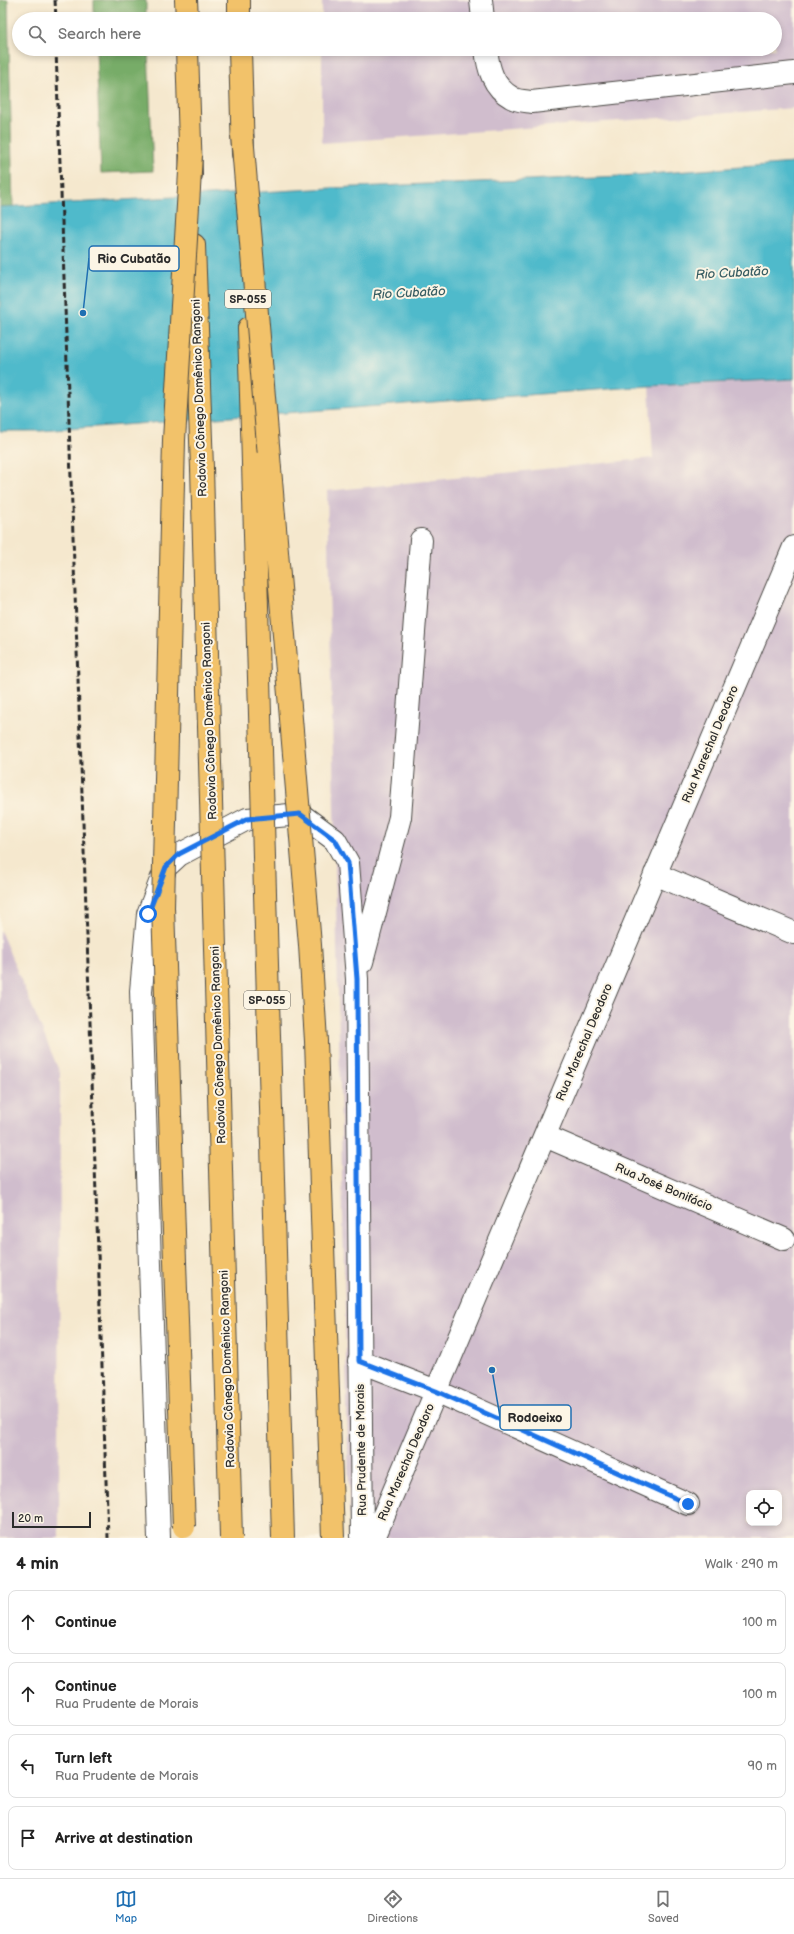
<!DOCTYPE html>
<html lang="en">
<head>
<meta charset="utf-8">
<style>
	:root { --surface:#fff; --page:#f2f2f2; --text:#222; --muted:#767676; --line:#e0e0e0; --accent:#1f6fb2 }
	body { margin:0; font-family:"Balsamiq Sans",sans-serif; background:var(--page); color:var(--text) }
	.controls { position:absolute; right:12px; bottom:12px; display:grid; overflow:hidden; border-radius:8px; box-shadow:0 2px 6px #0003 }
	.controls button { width:36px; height:36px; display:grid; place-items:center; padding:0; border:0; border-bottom:1px solid var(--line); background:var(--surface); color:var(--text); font:20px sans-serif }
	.scale { position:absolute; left:12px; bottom:10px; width:79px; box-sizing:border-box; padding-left:4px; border:2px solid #2b2b2b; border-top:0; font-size:11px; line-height:14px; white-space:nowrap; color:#2b2b2b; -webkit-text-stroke:3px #fcf5e5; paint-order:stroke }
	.stop { position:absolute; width:12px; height:12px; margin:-9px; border:3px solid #1a73e8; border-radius:50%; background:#fff }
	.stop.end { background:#1a73e8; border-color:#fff; box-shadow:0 1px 4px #0008 }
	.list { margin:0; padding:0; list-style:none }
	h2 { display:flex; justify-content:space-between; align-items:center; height:52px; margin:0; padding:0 16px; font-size:17px }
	h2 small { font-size:13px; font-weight:400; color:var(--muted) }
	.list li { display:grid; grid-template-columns:26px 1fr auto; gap:12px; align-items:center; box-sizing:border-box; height:64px; margin:0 8px 8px; padding:0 8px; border:1px solid var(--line); border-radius:8px }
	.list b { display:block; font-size:15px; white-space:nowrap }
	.list p { margin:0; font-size:13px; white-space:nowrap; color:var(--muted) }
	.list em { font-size:13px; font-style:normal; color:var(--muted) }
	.icon { flex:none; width:22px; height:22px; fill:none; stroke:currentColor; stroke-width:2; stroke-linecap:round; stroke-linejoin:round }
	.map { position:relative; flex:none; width:794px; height:1538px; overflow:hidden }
	.search { position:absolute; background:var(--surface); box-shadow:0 2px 6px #0003; left:12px; right:12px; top:12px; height:44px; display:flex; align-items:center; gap:10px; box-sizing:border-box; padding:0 14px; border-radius:22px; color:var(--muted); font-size:15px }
	.sheet { height:340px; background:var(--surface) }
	nav { display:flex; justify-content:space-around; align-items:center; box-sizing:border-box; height:56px; border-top:1px solid var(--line); background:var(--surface); font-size:11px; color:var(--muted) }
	nav a { display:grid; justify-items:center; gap:2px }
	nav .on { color:var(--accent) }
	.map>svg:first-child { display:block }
</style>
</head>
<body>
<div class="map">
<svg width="794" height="1538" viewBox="0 0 794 1538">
	<rect width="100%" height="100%" fill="#fcf5e5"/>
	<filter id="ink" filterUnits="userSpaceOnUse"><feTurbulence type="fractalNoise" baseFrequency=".025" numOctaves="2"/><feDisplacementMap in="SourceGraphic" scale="8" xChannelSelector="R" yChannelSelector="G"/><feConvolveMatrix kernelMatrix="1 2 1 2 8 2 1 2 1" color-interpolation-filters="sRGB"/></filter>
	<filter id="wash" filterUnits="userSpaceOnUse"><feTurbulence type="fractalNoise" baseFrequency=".012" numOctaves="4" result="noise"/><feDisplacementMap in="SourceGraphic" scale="16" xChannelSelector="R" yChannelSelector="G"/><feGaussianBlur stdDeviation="0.9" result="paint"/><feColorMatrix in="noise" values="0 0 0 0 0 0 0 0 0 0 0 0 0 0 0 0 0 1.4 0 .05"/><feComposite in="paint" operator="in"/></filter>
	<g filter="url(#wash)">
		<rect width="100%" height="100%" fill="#f5e8ce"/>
		<path fill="#d0bdcd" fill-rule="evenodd" d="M 322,0 L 794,0 L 794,108 L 322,143 L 322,49 L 775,49 L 775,19 L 322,19 Z
			M 794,379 L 794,1538 L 350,1538 L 327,491 L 653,458 L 649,386 ZM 749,1493 L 779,1493 L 779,1523 L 749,1523 Z
			M 0,930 L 60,1073 L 59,1538 L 0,1538 Z"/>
		<path fill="#77ac68" stroke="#516c4a" d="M 0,0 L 8,0 L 13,207 L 0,207 Z
			M 94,0 L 146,0 L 146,19 L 94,19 Z
			M 96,49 L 148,49 L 153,171 L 101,173 Z"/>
		<path fill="#4fbacb" stroke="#3d727b" d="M 794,163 L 794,379 L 649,386 L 41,431 L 0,431 L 0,207 L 331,188 L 622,176 Z"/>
	</g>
	<g filter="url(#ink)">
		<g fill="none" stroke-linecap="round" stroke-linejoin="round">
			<g stroke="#494743" stroke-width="24">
				<path id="minor" d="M 481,0 L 483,19
					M 486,49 C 488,68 493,87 511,97 C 516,101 526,101 532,102 L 794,73
					M 655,874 L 794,933
					M 362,962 L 400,817 L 421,540
					M 545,1136 L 784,1239
					M 359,1361 L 436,1391 L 688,1504
					M 159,1538 L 141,991 L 148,914 L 166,867 L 179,855 L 247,819 L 300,814 L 335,840 L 348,863 L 357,979 L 362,1538
					M 374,1538 L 794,547"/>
			</g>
			<g stroke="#494743" stroke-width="24">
				<path id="highway" d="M 186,0 L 187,19
					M 239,0 L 239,19
					M 187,49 L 191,175
					M 240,49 L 243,154
					M 194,245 L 202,468
					M 249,328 L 253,463"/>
			</g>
			<use href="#minor" stroke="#fff" stroke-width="22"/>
			<use href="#highway" stroke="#f2c26a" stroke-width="22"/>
			<path stroke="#2b2b2b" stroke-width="3" stroke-dasharray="6 3" stroke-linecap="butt" d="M 55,0 L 56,19
				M 56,49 L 108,1538"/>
			<g stroke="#494743" stroke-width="24" stroke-linecap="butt">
				<path id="highway-bridge" d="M 242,135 L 310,945 L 316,1041 L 333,1538
					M 253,463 L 283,1538
					M 202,468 L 231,1538
					M 184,1527 L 163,907 L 174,440 L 191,155"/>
			</g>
			<use href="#highway-bridge" stroke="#f2c26a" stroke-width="22"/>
		</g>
	</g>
	<g fill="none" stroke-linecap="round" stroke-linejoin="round" filter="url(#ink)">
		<path stroke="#1a73e8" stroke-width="5" d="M 148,914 L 166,867 L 179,854 L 247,819 L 300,814 L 335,840 L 348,863 L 357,979 L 359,1361 L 436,1391 L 688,1504"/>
	</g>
	<g text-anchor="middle" stroke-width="4" stroke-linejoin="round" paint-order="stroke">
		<g fill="#fcf5e5" stroke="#6a6863" stroke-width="1">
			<rect x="225" y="290" width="46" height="18" rx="3"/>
			<rect x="244" y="991" width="46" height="18" rx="3"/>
		</g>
		<g font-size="11" font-weight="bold" fill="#2b2b2b">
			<text x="248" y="303">SP-055</text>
			<text x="267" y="1004">SP-055</text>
		</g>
		<g font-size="12" fill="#2b2b2b" stroke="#fcf5e5">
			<text transform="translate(199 398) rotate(-92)" y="4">Rodovia Cônego Domênico Rangoni</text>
			<text transform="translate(209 721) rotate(-92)" y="4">Rodovia Cônego Domênico Rangoni</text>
			<text transform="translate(710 744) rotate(-67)" y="4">Rua Marechal Deodoro</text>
			<text transform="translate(584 1042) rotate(-67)" y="4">Rua Marechal Deodoro</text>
			<text transform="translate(218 1045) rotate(-92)" y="4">Rodovia Cônego Domênico Rangoni</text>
			<text transform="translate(664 1187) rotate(23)" y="4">Rua José Bonifácio</text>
			<text transform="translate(227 1369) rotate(-92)" y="4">Rodovia Cônego Domênico Rangoni</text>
			<text transform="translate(361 1450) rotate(-91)" y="4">Rua Prudente de Morais</text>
			<text transform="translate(406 1462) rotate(-67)" y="4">Rua Marechal Deodoro</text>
		</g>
		<g font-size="13" font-style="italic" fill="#385d63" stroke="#fcf5e5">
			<text transform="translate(732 272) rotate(-3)" y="5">Rio Cubatão</text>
			<text transform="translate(409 292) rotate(-3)" y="5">Rio Cubatão</text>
		</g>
	</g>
	<path fill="none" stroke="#1f6fb2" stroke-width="1.5" d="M83 313L89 258M492 1370L500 1417"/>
	<g fill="#1f6fb2" stroke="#fcf5e5" stroke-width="1.5">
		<circle cx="83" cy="313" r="4"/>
		<circle cx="492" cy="1370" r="4"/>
	</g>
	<g fill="#fcf5e5" stroke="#1f6fb2" stroke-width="1.5">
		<rect x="89" y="246" width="90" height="25" rx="4"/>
		<rect x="500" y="1405" width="71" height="25" rx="4"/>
	</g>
	<g font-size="13" text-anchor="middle" font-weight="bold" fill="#2b2b2b">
		<text x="134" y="263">Rio Cubatão</text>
		<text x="535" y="1422">Rodoeixo</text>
	</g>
</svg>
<div class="controls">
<button><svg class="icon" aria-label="locate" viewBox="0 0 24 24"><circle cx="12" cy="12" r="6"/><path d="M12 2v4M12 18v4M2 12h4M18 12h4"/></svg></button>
</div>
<div class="scale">20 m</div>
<div class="stop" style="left:148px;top:914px"></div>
<div class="stop end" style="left:688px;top:1504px"></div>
<div class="search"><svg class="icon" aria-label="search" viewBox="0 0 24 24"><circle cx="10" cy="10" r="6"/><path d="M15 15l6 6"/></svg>Search here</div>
</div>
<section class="sheet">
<h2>4 min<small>Walk · 290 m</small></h2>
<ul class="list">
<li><svg class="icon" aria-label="ahead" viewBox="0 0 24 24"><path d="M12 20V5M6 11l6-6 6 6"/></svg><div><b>Continue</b></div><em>100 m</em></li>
<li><svg class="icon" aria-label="ahead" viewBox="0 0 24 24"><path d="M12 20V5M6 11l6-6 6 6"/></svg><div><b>Continue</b><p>Rua Prudente de Morais</p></div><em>100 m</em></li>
<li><svg class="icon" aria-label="left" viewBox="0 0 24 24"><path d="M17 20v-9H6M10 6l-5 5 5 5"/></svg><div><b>Turn left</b><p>Rua Prudente de Morais</p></div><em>90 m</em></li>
<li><svg class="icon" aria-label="arrive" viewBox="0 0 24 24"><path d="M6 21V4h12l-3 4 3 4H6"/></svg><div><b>Arrive at destination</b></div></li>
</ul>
</section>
<nav>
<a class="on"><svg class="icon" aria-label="map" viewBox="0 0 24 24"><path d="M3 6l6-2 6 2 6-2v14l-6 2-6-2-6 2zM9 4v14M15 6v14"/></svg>Map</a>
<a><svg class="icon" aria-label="directions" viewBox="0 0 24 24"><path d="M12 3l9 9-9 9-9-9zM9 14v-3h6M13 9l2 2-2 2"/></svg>Directions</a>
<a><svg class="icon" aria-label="saved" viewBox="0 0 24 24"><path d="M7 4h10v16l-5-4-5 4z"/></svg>Saved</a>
</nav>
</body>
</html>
